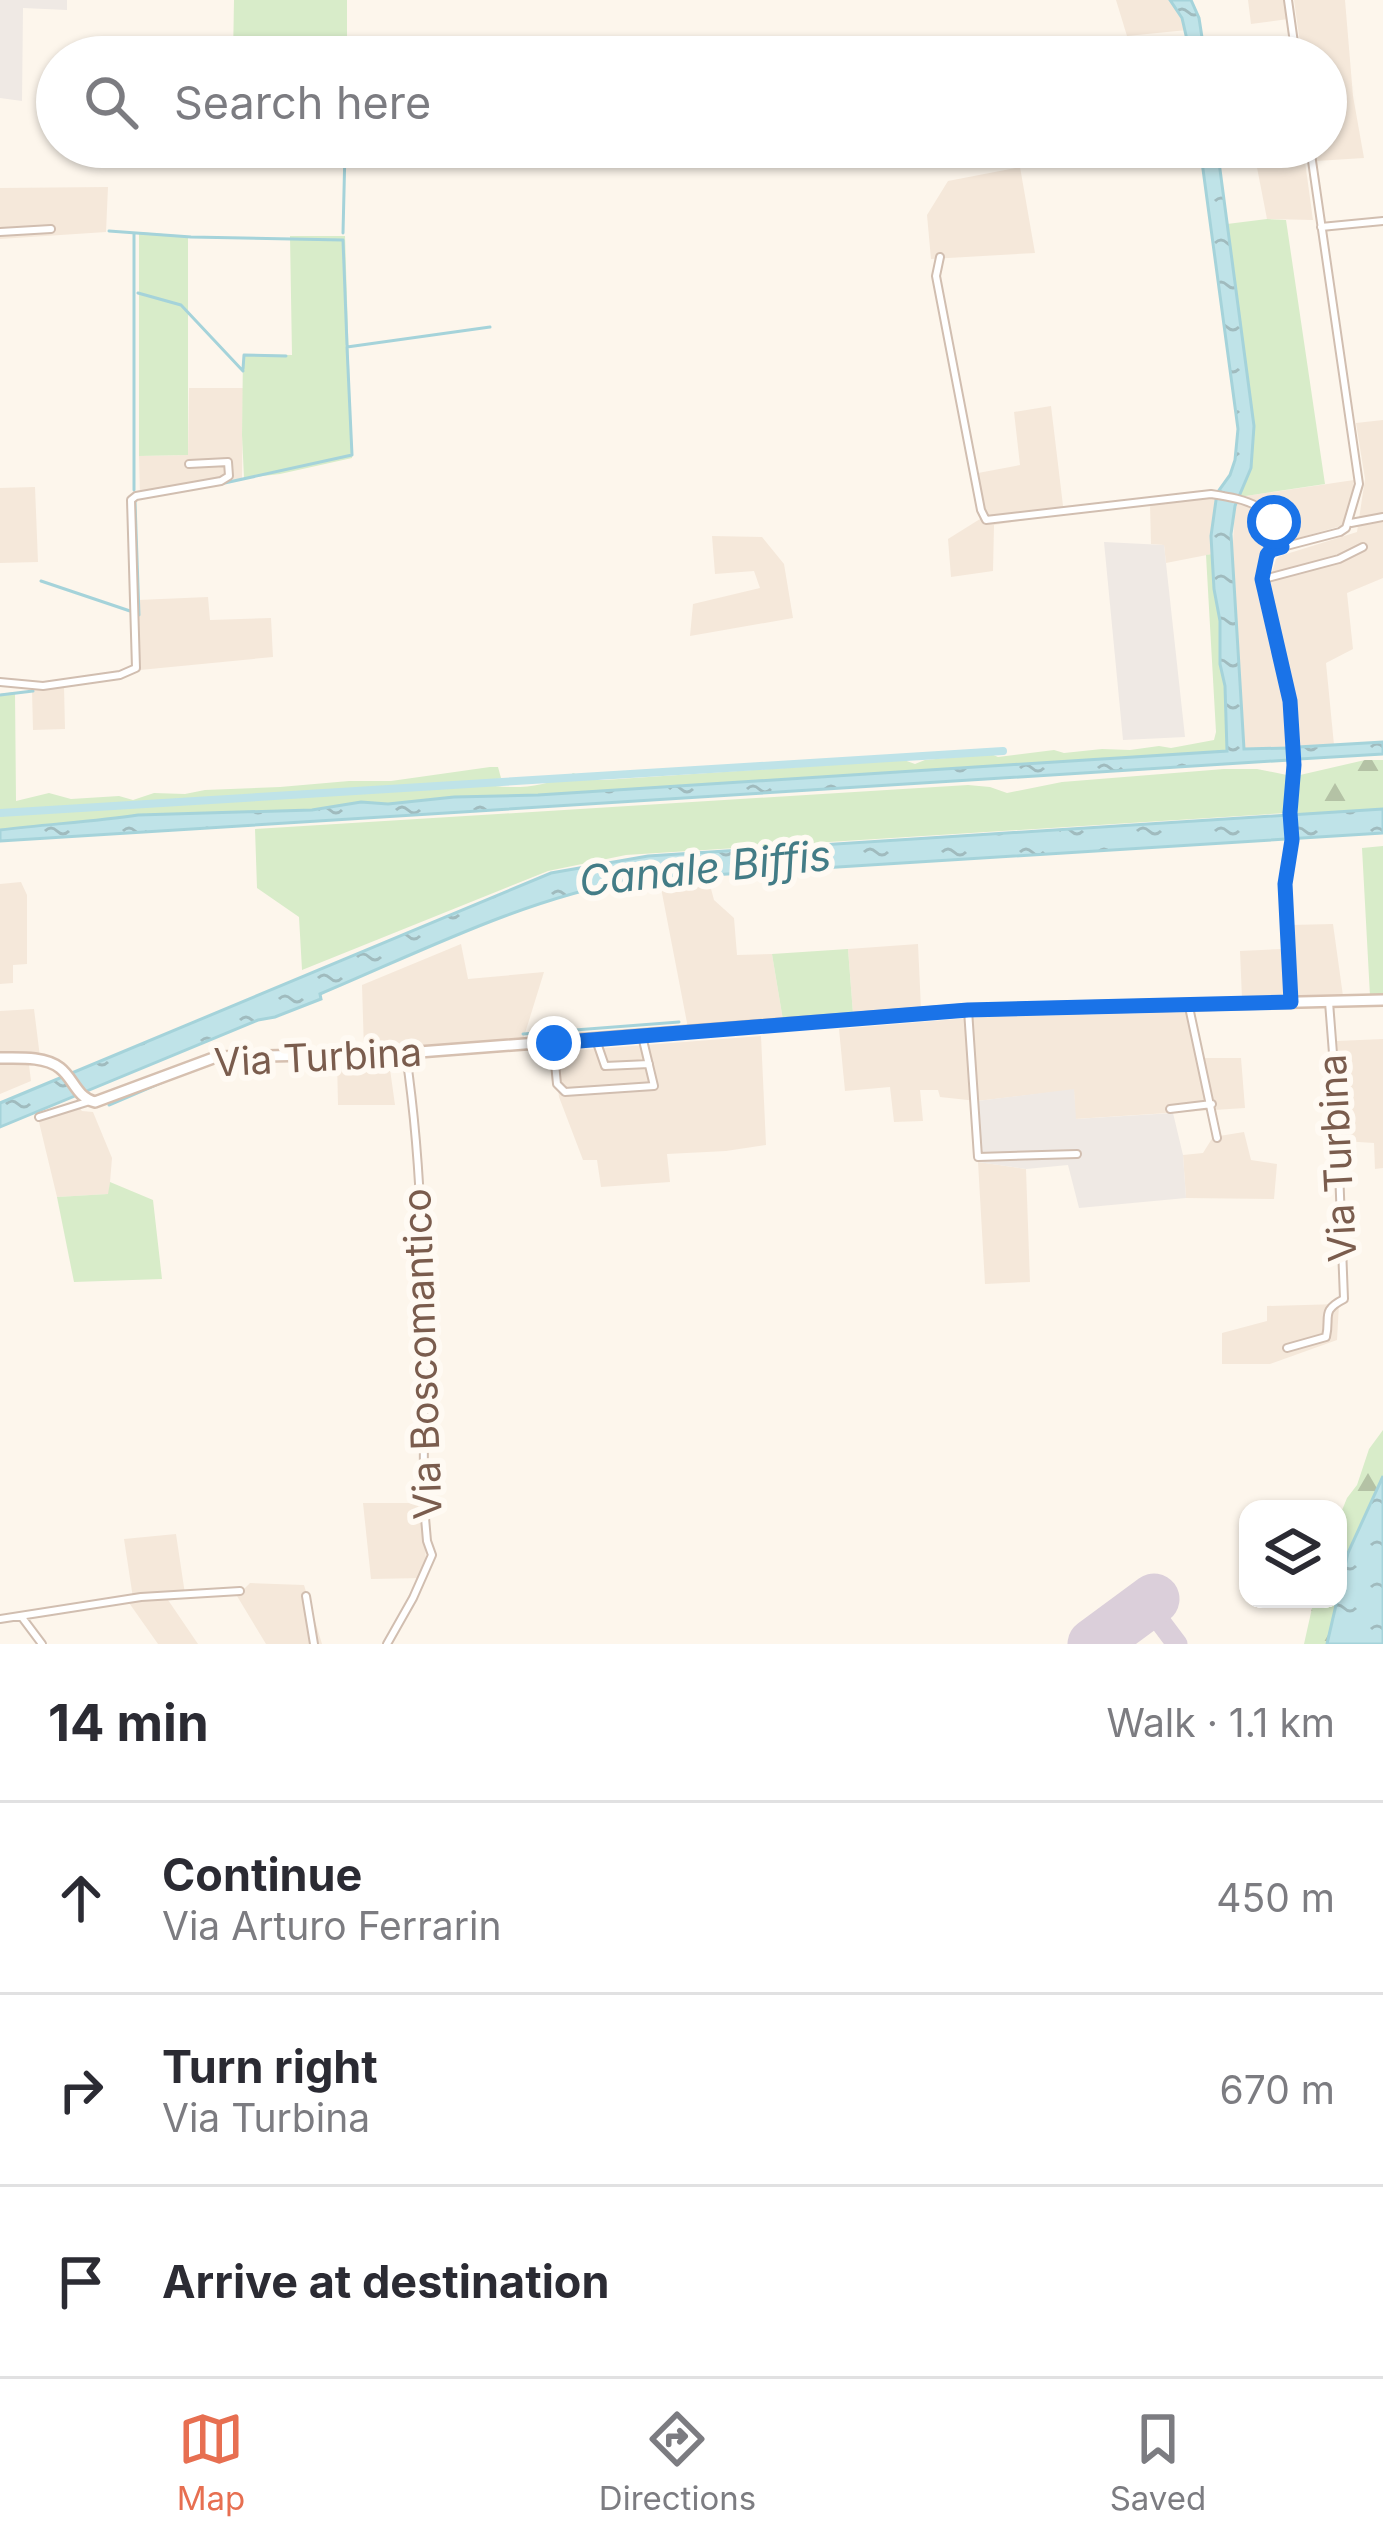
<!DOCTYPE html>
<html lang="en">
<head>
<meta charset="utf-8">
<style>
	:root { --surface:#fff; --page:#f2f2f3; --text:#2b2b33; --muted:#7c7c81; --line:#e1e1e2; --accent:#e76f51 }
	body { margin:0; font-family:Inter,sans-serif; background:var(--page); color:var(--text) }
	.controls { position:absolute; right:36px; bottom:36px; display:grid; overflow:hidden; border-radius:24px; box-shadow:0 3px 9px #0004 }
	.controls button { width:108px; height:108px; display:grid; place-items:center; padding:0; border:0; border-bottom:3px solid var(--line); background:var(--surface); color:var(--text); font:60px sans-serif }
	.stop { position:absolute; width:36px; height:36px; margin:-27px; border:9px solid #1a73e8; border-radius:50%; background:#fff }
	.stop.end { background:#1a73e8; border-color:#fff; box-shadow:0 3px 12px #0008 }
	.list { margin:0; padding:0; list-style:none }
	h2 { display:flex; justify-content:space-between; align-items:center; height:156px; margin:0; padding:0 48px; font-size:51px }
	h2 small { font-size:39px; font-weight:400; color:var(--muted) }
	.list li { display:grid; grid-template-columns:78px 1fr auto; gap:36px; align-items:center; box-sizing:border-box; height:192px; padding:0 48px; border-top:3px solid var(--line) }
	.list b { display:block; font-size:45px; white-space:nowrap }
	.list p { margin:0; font-size:39px; white-space:nowrap; color:var(--muted) }
	.list em { font-size:39px; font-style:normal; color:var(--muted) }
	.icon { flex:none; width:66px; height:66px; fill:none; stroke:currentColor; stroke-width:2; stroke-linecap:round; stroke-linejoin:round }
	.map { position:relative; flex:none; width:1383px; height:1644px; overflow:hidden }
	.search { position:absolute; background:var(--surface); box-shadow:0 3px 9px #0004; left:36px; right:36px; top:36px; height:132px; display:flex; align-items:center; gap:30px; box-sizing:border-box; padding:0 42px; border-radius:66px; color:var(--muted); font-size:45px }
	.sheet { height:732px; background:var(--surface) }
	nav { display:flex; justify-content:space-around; align-items:center; box-sizing:border-box; height:168px; border-top:3px solid var(--line); background:var(--surface); font-size:33px; color:var(--muted) }
	nav a { display:grid; justify-items:center; gap:6px }
	nav .on { color:var(--accent) }
	.map>svg:first-child { display:block }
</style>
</head>
<body>
<div class="map">
<svg width="1383" height="1644" viewBox="0 0 1383 1644">
	<defs>
		<pattern id="forest-firs" width="22" height="20" patternUnits="userSpaceOnUse" patternTransform="scale(3)"><rect width="22" height="20" fill="#d8ecc9"/><path d="M5 1l3.5 6h-7zM16 11l3.5 6h-7z" fill="#b4c2a5"/></pattern>
		<pattern id="water-ripples" width="26" height="14" patternUnits="userSpaceOnUse" patternTransform="scale(3)"><rect width="26" height="14" fill="#bfe3e8"/><path d="M2 4q2-2 4 0t4 0M15 11q2-2 4 0t4 0" fill="none" stroke="#a0bbbe"/></pattern>
	</defs>
	<rect width="100%" height="100%" fill="#fdf6ec"/>
	<path fill="#f5e8da" d="M 1116,0 L 1170,0 L 1182,18 L 1187,30 L 1127,36 Z
		M 1248,0 L 1285,0 L 1288,19 L 1251,24 Z
		M 1294,0 L 1345,0 L 1353,96 L 1364,158 L 1316,161 L 1315,147 L 1326,147 L 1326,57 L 1302,57 Z
		M 1253,147 L 1303,147 L 1313,220 L 1267,219 Z
		M 1020,167 L 1035,253 L 931,259 L 927,215 L 948,181 Z
		M 108,187 L 106,232 L 0,239 L 0,188 Z
		M 189,388 L 243,388 L 242,479 L 140,496 L 139,456 L 188,455 Z
		M 1051,406 L 1064,514 L 994,525 L 993,571 L 951,577 L 948,539 L 980,519 L 978,473 L 1020,465 L 1014,412 Z
		M 1383,420 L 1383,578 L 1347,593 L 1353,649 L 1326,663 L 1334,745 L 1299,747 L 1295,700 L 1269,582 L 1276,559 L 1280,556 L 1357,532 L 1365,479 L 1356,423 Z
		M 1354,480 L 1348,524 L 1284,542 L 1266,555 L 1257,591 L 1284,702 L 1288,748 L 1244,750 L 1232,560 L 1235,506 L 1239,497 Z
		M 35,487 L 38,562 L 0,563 L 0,488 Z
		M 1217,493 L 1212,523 L 1212,554 L 1166,563 L 1164,545 L 1151,544 L 1150,504 Z
		M 712,536 L 762,537 L 784,564 L 793,618 L 690,636 L 693,604 L 760,588 L 754,571 L 715,574 Z
		M 208,597 L 210,620 L 271,618 L 273,657 L 140,670 L 138,600 Z
		M 64,686 L 65,729 L 33,730 L 32,690 Z
		M 21,882 L 27,895 L 27,964 L 13,965 L 13,983 L 0,984 L 0,884 Z
		M 710,885 L 714,900 L 734,918 L 737,955 L 772,954 L 783,1020 L 688,1028 L 661,888 Z
		M 1333,924 L 1343,996 L 1242,999 L 1240,951 L 1283,949 L 1290,925 Z
		M 461,944 L 468,979 L 544,972 L 522,1043 L 364,1051 L 362,985 Z
		M 918,944 L 921,1009 L 853,1014 L 848,949 Z
		M 34,1009 L 40,1057 L 0,1056 L 0,1011 Z
		M 1192,1012 L 1200,1058 L 1241,1058 L 1245,1108 L 1075,1119 L 1074,1090 L 977,1101 L 940,1097 L 938,1090 L 920,1090 L 923,1121 L 894,1122 L 890,1087 L 845,1091 L 839,1029 L 981,1017 Z
		M 761,1036 L 766,1145 L 726,1151 L 667,1154 L 670,1182 L 601,1187 L 597,1160 L 583,1160 L 559,1097 L 554,1052 Z
		M 1383,1039 L 1383,1168 L 1375,1169 L 1374,1143 L 1343,1141 L 1337,1041 Z
		M 337,1059 L 389,1062 L 395,1105 L 338,1105 Z
		M 0,1063 L 29,1065 L 31,1081 L 0,1094 Z
		M 76,1104 L 82,1111 L 93,1112 L 112,1158 L 109,1194 L 57,1197 L 38,1118 Z
		M 1244,1132 L 1251,1160 L 1277,1164 L 1274,1199 L 1186,1198 L 1183,1155 L 1203,1153 L 1213,1137 Z
		M 978,1162 L 1026,1169 L 1030,1282 L 985,1284 Z
		M 1339,1304 L 1337,1340 L 1270,1364 L 1222,1364 L 1222,1333 L 1267,1321 L 1267,1306 Z
		M 363,1503 L 423,1503 L 426,1562 L 423,1578 L 371,1579 Z
		M 176,1534 L 185,1594 L 166,1597 L 198,1644 L 158,1644 L 127,1600 L 133,1598 L 124,1539 Z
		M 250,1583 L 304,1585 L 322,1644 L 266,1644 L 237,1596 Z"/>
	<path fill="#efe9e4" d="M 0,0 L 67,0 L 67,10 L 23,8 L 22,101 L 0,98 Z
		M 1104,542 L 1164,545 L 1185,737 L 1123,740 Z
		M 1074,1089 L 1076,1119 L 1173,1113 L 1183,1155 L 1186,1198 L 1079,1208 L 1068,1165 L 1026,1169 L 978,1162 L 977,1101 Z"/>
	<path fill="#d8ecc9" d="M 234,0 L 347,0 L 347,57 L 233,57 Z
		M 1267,219 L 1286,220 L 1325,484 L 1239,497 L 1251,468 L 1254,426 L 1227,224 Z
		M 139,232 L 188,236 L 188,455 L 139,456 Z
		M 290,236 L 345,236 L 352,458 L 280,474 L 244,478 L 242,435 L 243,354 L 292,355 Z
		M 1212,554 L 1214,589 L 1220,621 L 1220,664 L 1225,686 L 1227,751 L 538,795 L 454,797 L 388,804 L 361,802 L 312,810 L 138,815 C 93,822 46,824 0,830 L 0,694 L 15,692 L 16,801 L 49,793 L 71,799 L 119,796 L 133,800 L 154,793 L 185,794 L 205,790 L 280,787 L 349,781 L 391,781 L 490,767 L 498,767 L 501,778 L 495,780 L 486,779 L 482,784 C 506,789 545,789 563,775 L 568,777 L 573,773 L 593,780 L 604,780 L 904,760 L 915,764 L 925,760 L 991,754 L 998,757 L 1054,750 L 1064,753 L 1102,749 L 1130,750 L 1159,746 L 1171,748 L 1214,740 L 1216,732 L 1206,555 Z
		M 1224,769 L 1257,769 L 1287,775 L 1287,813 L 626,855 L 548,871 L 302,970 L 299,917 L 257,888 L 255,829 L 919,788 L 968,785 L 990,787 L 1007,793 L 1062,782 Z
		M 1383,846 L 1383,995 L 1370,996 L 1362,848 Z
		M 848,949 L 853,1014 L 783,1020 L 772,954 Z
		M 110,1182 L 153,1200 L 162,1279 L 74,1282 L 57,1197 L 108,1194 Z"/>
	<path fill="url(#forest-firs)" d="M 1365,760 L 1383,760 L 1383,809 L 1297,814 L 1300,775 Z
		M 1383,1430 L 1383,1507 L 1342,1644 L 1304,1644 L 1314,1599 L 1338,1599 L 1338,1520 L 1347,1498 L 1357,1485 L 1369,1449 Z"/>
	<path fill="url(#water-ripples)" stroke="#a5d3da" stroke-width="3" d="M 1170,0 L 1191,0 L 1199,18 L 1205,57 L 1191,57 L 1182,18 Z
		M 1200,147 L 1217,147 L 1254,426 L 1251,468 L 1235,506 L 1231,534 L 1244,749 L 1288,748 L 1289,760 L 0,841 L 0,830 C 46,824 93,822 138,815 L 312,810 L 361,802 L 388,804 L 454,797 L 538,795 L 1227,751 L 1225,686 L 1220,664 L 1220,621 L 1214,589 L 1211,536 L 1217,493 L 1230,475 L 1235,460 L 1238,429 Z
		M 1383,742 L 1383,754 L 1300,759 L 1299,747 Z
		M 1383,809 L 1383,833 L 631,880 C 522,900 422,951 320,994 L 321,999 L 275,1017 L 258,1020 L 0,1127 L 0,1103 L 551,873 L 648,856 Z
		M 1383,1476 L 1383,1644 L 1327,1644 L 1348,1553 Z"/>
	<g fill="none" stroke-linecap="round" stroke-linejoin="round">
		<path stroke="#a5d3da" stroke-width="3" d="M 109,231 L 191,237 L 343,240 L 347,345
			M 343,233 L 345,150
			M 134,234 L 134,490
			M 138,293 L 181,305 L 243,371
			M 243,369 L 244,355 L 286,356
			M 220,484 L 352,455 L 347,347 L 490,327
			M 135,502 L 139,615
			M 41,581 L 130,611
			M 0,695 L 33,691
			M 523,1034 L 679,1022
			M 109,1105 L 165,1081"/>
		<path stroke="#bfe3e8" stroke-width="8" d="M 0,813 L 1003,751"/>
		<path stroke="#dbcfda" stroke-width="21" d="M 1147,1604 L 1177,1644"/>
		<path stroke="#dbcfda" stroke-width="51" d="M 1093,1644 L 1154,1599"/>
		<g stroke="#d1beb0" stroke-width="10">
			<path id="street" d="M 1288,0 L 1296,57
				M 1321,227 L 1383,221
				M 0,232 L 51,229
				M 940,257 L 936,276 L 981,510 L 986,520 L 1211,494 C 1249,500 1273,504 1282,547
				M 1351,523 L 1383,517
				M 1264,579 L 1339,559 L 1363,547
				M 0,682 L 43,686 L 120,675 L 136,668 L 131,500 L 136,496 L 221,481 L 229,476 L 228,462 L 189,464
				M 1291,1002 L 1285,884 L 1292,840 L 1290,813 L 1295,765 L 1290,701 L 1262,585 L 1267,555 L 1271,550 L 1340,532 L 1346,528 L 1359,484 L 1310,147
				M 1189,1007 L 1217,1138
				M 968,1010 L 978,1157 L 1077,1154
				M 596,1040 L 605,1066 L 649,1064
				M 553,1043 L 557,1084 L 565,1092 L 654,1086 L 642,1036
				M 1170,1109 L 1212,1104
				M 39,1117 L 90,1101
				M 1287,1348 L 1326,1337 C 1331,1317 1320,1311 1344,1299 L 1336,1092 L 1329,1002
				M 306,1596 L 314,1644
				M 21,1616 L 42,1644
				M 0,1619 L 141,1597 L 240,1591
				M 387,1644 L 413,1598 L 432,1555 L 427,1541 L 424,1506 C 423,1356 428,1203 406,1055"/>
		</g>
		<g stroke="#d6c0b0" stroke-width="14">
			<path id="secondary" d="M 0,1058 C 18,1058 45,1056 60,1068 C 74,1079 76,1097 95,1102 L 216,1057 L 406,1053 L 968,1010 L 1383,1000"/>
		</g>
		<use href="#street" stroke="#fff" stroke-width="6"/>
		<use href="#secondary" stroke="#fff" stroke-width="9"/>
	</g>
	<g fill="none" stroke-linecap="round" stroke-linejoin="round">
		<path stroke="#1a73e8" stroke-width="15" d="M 554,1043 L 968,1010 L 1291,1002 L 1285,884 L 1292,840 L 1290,813 L 1294,765 L 1290,701 L 1262,579 L 1267,555 L 1271,550 L 1282,547 L 1274,522"/>
	</g>
	<g text-anchor="middle" stroke-width="12" stroke-linejoin="round" paint-order="stroke">
		<g font-size="39" fill="#7a5c4d" stroke="#fffaf3">
			<text transform="translate(318 1057) rotate(-3)" y="14">Via Turbina</text>
			<text transform="translate(1337 1158) rotate(-93)" y="14">Via Turbina</text>
			<text transform="translate(422 1354) rotate(-92)" y="14">Via Boscomantico</text>
		</g>
		<g font-size="42" font-style="italic" fill="#437c86" stroke="#fffaf3">
			<text transform="translate(705 868) rotate(-6)" y="15">Canale Biffis</text>
		</g>
	</g>
</svg>
<div class="controls">
<button><svg class="icon" aria-label="layers" viewBox="0 0 24 24"><path d="M12 4l9 5-9 5-9-5zM3 14l9 5 9-5"/></svg></button>
</div>
<div class="stop" style="left:1274px;top:522px"></div>
<div class="stop end" style="left:554px;top:1043px"></div>
<div class="search"><svg class="icon" aria-label="search" viewBox="0 0 24 24"><circle cx="10" cy="10" r="6"/><path d="M15 15l6 6"/></svg>Search here</div>
</div>
<section class="sheet">
<h2>14 min<small>Walk · 1.1 km</small></h2>
<ul class="list">
<li><svg class="icon" aria-label="ahead" viewBox="0 0 24 24"><path d="M12 20V5M6 11l6-6 6 6"/></svg><div><b>Continue</b><p>Via Arturo Ferrarin</p></div><em>450 m</em></li>
<li><svg class="icon" aria-label="right" viewBox="0 0 24 24"><path d="M7 20v-9h11M14 6l5 5-5 5"/></svg><div><b>Turn right</b><p>Via Turbina</p></div><em>670 m</em></li>
<li><svg class="icon" aria-label="arrive" viewBox="0 0 24 24"><path d="M6 21V4h12l-3 4 3 4H6"/></svg><div><b>Arrive at destination</b></div></li>
</ul>
</section>
<nav>
<a class="on"><svg class="icon" aria-label="map" viewBox="0 0 24 24"><path d="M3 6l6-2 6 2 6-2v14l-6 2-6-2-6 2zM9 4v14M15 6v14"/></svg>Map</a>
<a><svg class="icon" aria-label="directions" viewBox="0 0 24 24"><path d="M12 3l9 9-9 9-9-9zM9 14v-3h6M13 9l2 2-2 2"/></svg>Directions</a>
<a><svg class="icon" aria-label="saved" viewBox="0 0 24 24"><path d="M7 4h10v16l-5-4-5 4z"/></svg>Saved</a>
</nav>
</body>
</html>
